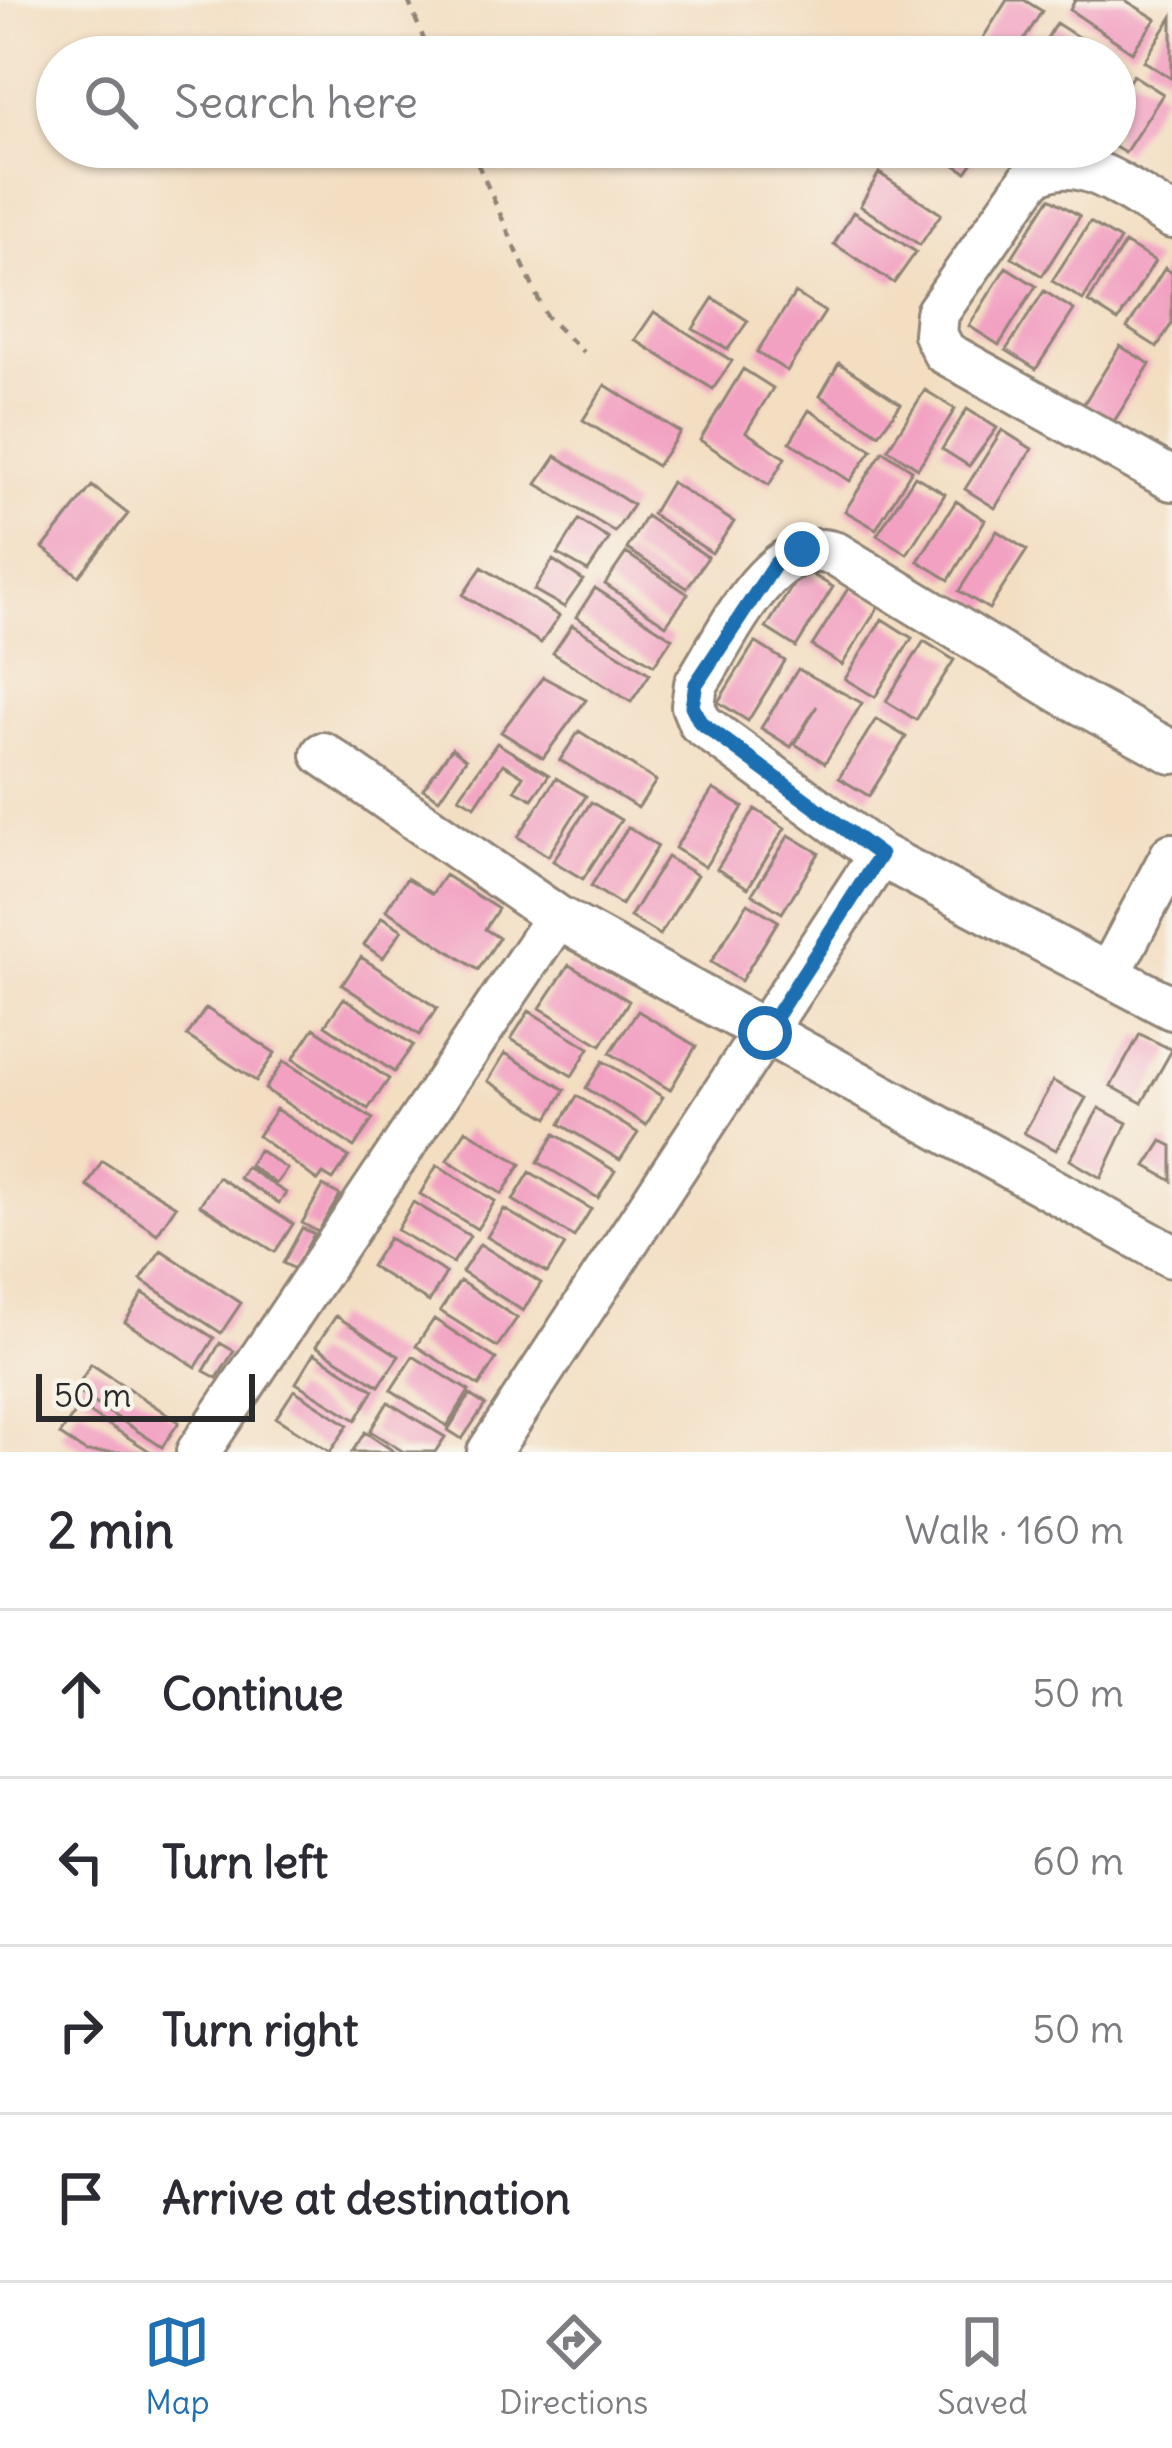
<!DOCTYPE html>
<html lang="en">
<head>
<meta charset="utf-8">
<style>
	:root { --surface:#fff; --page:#f7f7f7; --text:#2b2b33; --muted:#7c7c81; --line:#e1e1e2; --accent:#1f6fb2 }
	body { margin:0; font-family:Delius,sans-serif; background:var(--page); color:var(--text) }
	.scale { position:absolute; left:36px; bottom:30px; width:219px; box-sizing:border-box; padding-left:12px; border:6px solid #2b2b2b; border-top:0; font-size:33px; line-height:42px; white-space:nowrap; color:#2b2b2b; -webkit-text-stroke:9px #f7f3e8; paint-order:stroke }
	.stop { position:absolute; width:36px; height:36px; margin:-27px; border:9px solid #1f6fb2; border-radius:50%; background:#fff }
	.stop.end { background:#1f6fb2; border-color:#fff; box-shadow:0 3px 12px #0008 }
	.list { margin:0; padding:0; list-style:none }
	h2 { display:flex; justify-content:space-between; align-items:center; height:156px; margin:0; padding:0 48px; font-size:51px }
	h2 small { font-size:39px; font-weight:400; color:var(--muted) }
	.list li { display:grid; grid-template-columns:78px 1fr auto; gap:36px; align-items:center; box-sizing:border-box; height:168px; padding:0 48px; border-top:3px solid var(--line) }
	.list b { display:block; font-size:45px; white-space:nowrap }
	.list em { font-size:39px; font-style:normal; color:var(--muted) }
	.icon { flex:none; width:66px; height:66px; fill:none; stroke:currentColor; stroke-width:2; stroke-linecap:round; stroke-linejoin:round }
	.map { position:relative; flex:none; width:1172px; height:1452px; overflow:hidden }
	.search { position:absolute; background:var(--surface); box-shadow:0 3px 9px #0004; left:36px; right:36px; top:36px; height:132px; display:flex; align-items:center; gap:30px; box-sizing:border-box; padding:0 42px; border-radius:66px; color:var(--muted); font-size:45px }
	.sheet { height:828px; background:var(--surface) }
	nav { display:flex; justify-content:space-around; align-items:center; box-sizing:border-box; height:168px; border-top:3px solid var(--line); background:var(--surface); font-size:33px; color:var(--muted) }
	nav a { display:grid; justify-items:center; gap:6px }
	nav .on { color:var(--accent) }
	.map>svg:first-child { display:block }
</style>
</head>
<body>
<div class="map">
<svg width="1172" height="1452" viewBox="0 0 1172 1452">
	<rect width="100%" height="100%" fill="#f7f3e8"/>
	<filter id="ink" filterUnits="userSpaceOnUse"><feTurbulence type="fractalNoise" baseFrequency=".00833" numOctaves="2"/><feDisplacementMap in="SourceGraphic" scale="24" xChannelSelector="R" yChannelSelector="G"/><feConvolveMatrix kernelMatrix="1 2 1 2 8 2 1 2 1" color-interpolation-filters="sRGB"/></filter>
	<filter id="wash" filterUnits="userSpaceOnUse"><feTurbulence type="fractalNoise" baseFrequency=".004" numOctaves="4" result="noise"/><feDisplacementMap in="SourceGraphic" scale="48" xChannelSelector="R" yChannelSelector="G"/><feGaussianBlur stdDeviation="2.7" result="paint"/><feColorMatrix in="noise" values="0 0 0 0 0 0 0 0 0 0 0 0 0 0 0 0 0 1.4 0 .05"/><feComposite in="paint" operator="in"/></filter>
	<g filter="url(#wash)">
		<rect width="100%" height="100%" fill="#f3dec2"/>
		<g id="blocks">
			<path fill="#f2a1c2" d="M 1007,0 L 1024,0 L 1042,11 L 1013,57 L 983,57 L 974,52 Z
				M 1075,0 L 1125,0 L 1156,19 L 1132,52 L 1070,10 Z
				M 1172,17 L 1172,79 L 1144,61 Z
				M 1056,23 L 1109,57 L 1036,57 Z
				M 1133,75 L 1163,94 L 1125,153 L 1115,147 L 1115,104 Z
				M 927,147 L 984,147 L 966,172 Z
				M 879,173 L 941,214 L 920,245 L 860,206 Z
				M 1050,198 L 1080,216 L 1042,276 L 1012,257 Z
				M 853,212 L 916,252 L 894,283 L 834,244 Z
				M 1090,222 L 1120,240 L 1083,300 L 1052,281 Z
				M 1125,243 L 1155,261 L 1118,321 L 1088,302 Z
				M 1006,267 L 1036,286 L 999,345 L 969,326 Z
				M 1165,268 L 1172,273 L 1172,323 L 1157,347 L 1127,328 Z
				M 1044,291 L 1074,310 L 1036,369 L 1006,350 Z
				M 795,293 L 825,312 L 787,371 L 757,352 Z
				M 713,298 L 748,321 L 728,349 L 693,329 Z
				M 654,312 L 732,361 L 713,389 L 635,340 Z
				M 1120,346 L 1150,364 L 1113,423 L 1083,405 Z
				M 839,363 L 901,404 L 879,434 L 820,396 Z
				M 743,369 L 773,388 L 746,432 L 785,458 L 769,485 L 700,440 Z
				M 605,385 L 680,432 L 657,466 L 583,420 Z
				M 925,390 L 955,409 L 918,468 L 888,449 Z
				M 967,409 L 997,428 L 969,466 L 942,449 Z
				M 809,410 L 872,450 L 850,481 L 790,442 Z
				M 1002,430 L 1032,449 L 995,508 L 965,489 Z
				M 883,451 L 912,470 L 876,529 L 845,511 Z
				M 556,456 L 633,505 L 615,532 L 537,484 Z
				M 915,476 L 945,494 L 907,554 L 877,535 Z
				M 671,482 L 734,522 L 712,553 L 652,514 Z
				M 92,486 L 128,514 L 79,576 L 43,548 Z
				M 956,501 L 985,520 L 949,580 L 918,561 Z
				M 646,516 L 708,557 L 687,588 L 627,549 Z
				M 579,520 L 609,539 L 588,571 L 558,554 Z
				M 997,531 L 1027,550 L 989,609 L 959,591 Z
				M 626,553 L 688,594 L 666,625 L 605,584 Z
				M 553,560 L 583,580 L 564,607 L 534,590 Z
				M 482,567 L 559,616 L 541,643 L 463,595 Z
				M 803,569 L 833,587 L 796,647 L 766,628 Z
				M 849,587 L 879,606 L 842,665 L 812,646 Z
				M 595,588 L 672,638 L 654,665 L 576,617 Z
				M 882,619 L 912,638 L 875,697 L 845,679 Z
				M 572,625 L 650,674 L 631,702 L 553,653 Z
				M 924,641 L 954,660 L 916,720 L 886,701 Z
				M 755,642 L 785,661 L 748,721 L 718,702 Z
				M 798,669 L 862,703 L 825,763 L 795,744 L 817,706 L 791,747 L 761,728 Z
				M 543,677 L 586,700 L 543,758 L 501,732 Z
				M 876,719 L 906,737 L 869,796 L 839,778 Z
				M 579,731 L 656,781 L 638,808 L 560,760 Z
				M 497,743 L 549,775 L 532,799 L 515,790 L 523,776 L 503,764 L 475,806 L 459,797 Z
				M 452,748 L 466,759 L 439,799 L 423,789 Z
				M 556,778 L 586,796 L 548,856 L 518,837 Z
				M 713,789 L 743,807 L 705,867 L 675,848 Z
				M 591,802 L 621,820 L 583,879 L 553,861 Z
				M 755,809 L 785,828 L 748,888 L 717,869 Z
				M 628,827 L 658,846 L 621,905 L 591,886 Z
				M 789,835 L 819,853 L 782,913 L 752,894 Z
				M 667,857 L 697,875 L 660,935 L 630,917 Z
				M 445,875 L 498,909 L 485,929 L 499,938 L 478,970 L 386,910 L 407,878 L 432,894 Z
				M 748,903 L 778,921 L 741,981 L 711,962 Z
				M 382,917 L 402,930 L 383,958 L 364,945 Z
				M 361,957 L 437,1008 L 419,1035 L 342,985 Z
				M 569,965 L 629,1001 L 601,1045 L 540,1008 Z
				M 344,998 L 413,1045 L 394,1072 L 325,1025 Z
				M 206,1008 L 275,1053 L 256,1081 L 187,1036 Z
				M 529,1011 L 589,1048 L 572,1076 L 511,1039 Z
				M 638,1011 L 696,1046 L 670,1090 L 610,1053 Z
				M 314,1028 L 389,1079 L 368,1109 L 293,1059 Z
				M 1140,1034 L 1172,1050 L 1142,1103 L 1111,1086 Z
				M 505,1053 L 565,1090 L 548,1118 L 488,1081 Z
				M 284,1061 L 373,1119 L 354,1147 L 265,1089 Z
				M 603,1061 L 663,1097 L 646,1125 L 586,1088 Z
				M 1053,1081 L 1086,1098 L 1056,1150 L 1024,1133 Z
				M 577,1096 L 638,1133 L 620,1160 L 560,1124 Z
				M 1099,1108 L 1127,1123 L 1101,1178 L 1070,1160 Z
				M 276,1109 L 349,1157 L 333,1180 L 323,1174 L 318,1181 L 258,1136 Z
				M 466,1130 L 521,1164 L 502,1194 L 447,1160 Z
				M 555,1134 L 615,1171 L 598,1198 L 538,1162 Z
				M 1162,1141 L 1172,1146 L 1172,1181 L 1146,1166 Z
				M 259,1150 L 287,1169 L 276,1184 L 249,1165 Z
				M 102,1161 L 176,1206 L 157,1234 L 87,1186 Z
				M 437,1165 L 495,1201 L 477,1229 L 420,1194 Z
				M 246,1167 L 286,1193 L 279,1203 L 239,1178 Z
				M 530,1172 L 591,1209 L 574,1237 L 513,1200 Z
				M 218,1177 L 293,1224 L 275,1252 L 200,1205 Z
				M 323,1186 L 340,1195 L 318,1232 L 302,1223 Z
				M 413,1202 L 470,1236 L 453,1263 L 397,1230 Z
				M 504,1209 L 565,1245 L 547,1273 L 487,1237 Z
				M 302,1228 L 314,1234 L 295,1269 L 283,1263 Z
				M 389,1238 L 446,1273 L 429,1302 L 371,1266 Z
				M 480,1244 L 541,1283 L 523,1311 L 462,1272 Z
				M 161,1250 L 241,1303 L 221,1333 L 141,1280 Z
				M 460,1281 L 517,1318 L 497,1347 L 440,1311 Z
				M 143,1293 L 214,1338 L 196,1367 L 125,1322 Z
				M 336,1316 L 399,1356 L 379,1386 L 316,1346 Z
				M 434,1319 L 496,1359 L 479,1386 L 416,1346 Z
				M 220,1343 L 234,1351 L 217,1378 L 204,1371 Z
				M 314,1353 L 374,1390 L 356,1420 L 296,1383 Z
				M 413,1356 L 469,1391 L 447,1426 L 391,1390 Z
				M 91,1364 L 179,1422 L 162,1447 L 75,1390 Z
				M 294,1390 L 348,1425 L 330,1452 L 276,1418 Z
				M 470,1395 L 485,1405 L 462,1439 L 448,1430 Z
				M 388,1402 L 445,1437 L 435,1452 L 404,1452 L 370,1431 Z
				M 79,1406 L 151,1452 L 86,1452 L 60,1435 Z
				M 365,1432 L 395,1452 L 352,1452 Z"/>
		</g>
	</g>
	<g filter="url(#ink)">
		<use href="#blocks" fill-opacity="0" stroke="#8f8476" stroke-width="3"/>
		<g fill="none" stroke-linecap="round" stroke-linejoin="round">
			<g stroke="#8f8476" stroke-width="48">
				<path id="minor" d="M 1172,217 C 1128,192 1078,146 1032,177 L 937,313 L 935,334 L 944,352 L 1172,479
					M 323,754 L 557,917 L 1172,1256
					M 880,855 L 700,723 L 693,706 L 696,684 C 727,637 770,532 836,554 L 1063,693 L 1172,752
					M 1109,974 L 1172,855
					M 198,1452 L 557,917
					M 489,1452 L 880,855 L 1172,1008"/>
			</g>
			<path stroke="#8f8476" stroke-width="4.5" stroke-dasharray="9 9" stroke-linecap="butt" d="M 408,0 L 431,57
				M 470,147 L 546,316 L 583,352"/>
			<use href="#minor" stroke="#fff" stroke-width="42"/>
		</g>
	</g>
	<g fill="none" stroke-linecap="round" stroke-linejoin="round" filter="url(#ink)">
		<path stroke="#1f6fb2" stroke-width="15" d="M 765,1033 L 880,855 L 700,722 L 692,706 L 696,684 L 776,563 L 802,549"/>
	</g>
</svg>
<div class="scale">50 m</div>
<div class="stop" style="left:765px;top:1033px"></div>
<div class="stop end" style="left:802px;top:549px"></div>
<div class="search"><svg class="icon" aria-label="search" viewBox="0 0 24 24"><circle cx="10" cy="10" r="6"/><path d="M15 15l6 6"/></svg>Search here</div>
</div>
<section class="sheet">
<h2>2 min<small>Walk · 160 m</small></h2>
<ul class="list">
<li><svg class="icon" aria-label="ahead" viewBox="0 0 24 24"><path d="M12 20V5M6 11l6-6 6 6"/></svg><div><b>Continue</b></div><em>50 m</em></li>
<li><svg class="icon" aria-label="left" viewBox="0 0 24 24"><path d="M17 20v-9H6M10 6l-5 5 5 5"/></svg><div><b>Turn left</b></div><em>60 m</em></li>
<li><svg class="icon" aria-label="right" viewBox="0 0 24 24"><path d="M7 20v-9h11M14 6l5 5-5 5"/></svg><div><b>Turn right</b></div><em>50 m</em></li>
<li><svg class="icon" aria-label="arrive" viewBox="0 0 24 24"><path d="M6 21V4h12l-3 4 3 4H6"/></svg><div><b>Arrive at destination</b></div></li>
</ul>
</section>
<nav>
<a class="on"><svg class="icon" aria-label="map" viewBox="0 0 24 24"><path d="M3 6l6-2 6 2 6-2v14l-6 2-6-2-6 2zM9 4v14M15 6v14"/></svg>Map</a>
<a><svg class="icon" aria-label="directions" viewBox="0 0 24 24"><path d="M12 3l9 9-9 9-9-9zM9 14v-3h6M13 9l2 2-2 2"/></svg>Directions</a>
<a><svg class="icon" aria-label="saved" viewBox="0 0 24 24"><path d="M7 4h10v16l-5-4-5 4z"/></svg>Saved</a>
</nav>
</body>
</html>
